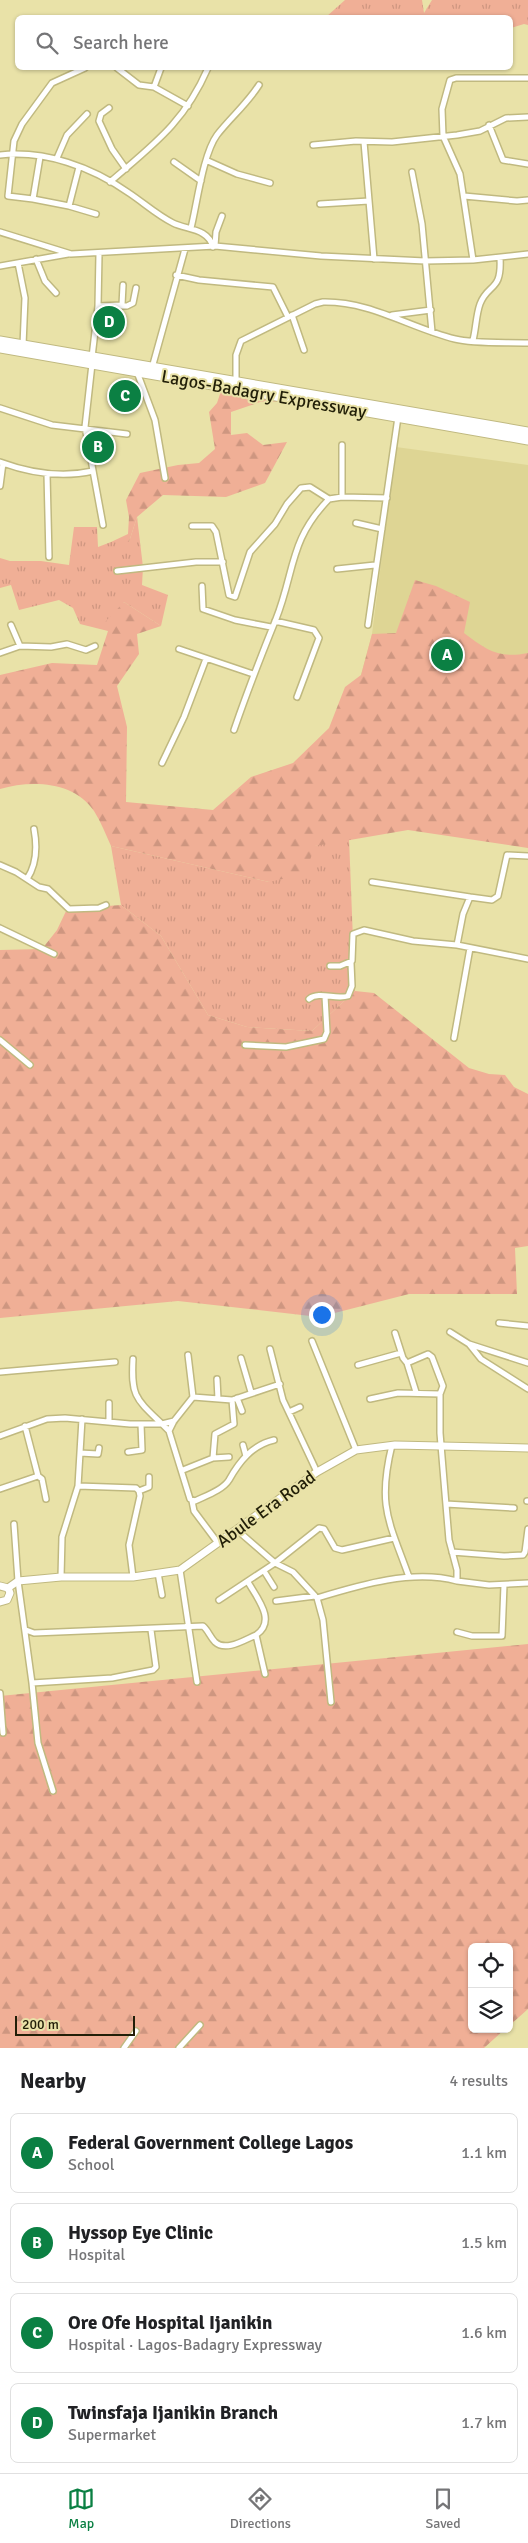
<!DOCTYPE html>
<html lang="en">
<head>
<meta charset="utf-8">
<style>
	:root { --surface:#fff; --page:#f6f6f6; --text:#202124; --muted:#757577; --line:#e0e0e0; --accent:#0b8043 }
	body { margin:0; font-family:Signika,sans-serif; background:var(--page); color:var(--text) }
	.controls { position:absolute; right:15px; bottom:15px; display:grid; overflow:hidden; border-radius:8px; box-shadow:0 1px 4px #0004 }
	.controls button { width:45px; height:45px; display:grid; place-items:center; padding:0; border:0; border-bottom:1px solid var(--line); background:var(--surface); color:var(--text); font:25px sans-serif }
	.scale { position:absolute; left:15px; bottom:12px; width:120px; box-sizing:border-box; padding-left:5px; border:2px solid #221f08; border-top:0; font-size:14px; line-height:18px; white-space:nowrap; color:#221f08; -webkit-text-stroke:4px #e9e2a8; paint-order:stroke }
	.you { position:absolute; left:321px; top:1314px; width:18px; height:18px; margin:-12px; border:4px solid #fff; border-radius:50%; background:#1a73e8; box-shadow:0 0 0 8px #1a73e833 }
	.badge { display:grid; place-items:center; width:32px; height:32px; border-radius:50%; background:var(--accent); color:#fff; font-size:16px; font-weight:700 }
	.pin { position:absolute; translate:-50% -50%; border:2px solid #fff; box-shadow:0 1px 5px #0006 }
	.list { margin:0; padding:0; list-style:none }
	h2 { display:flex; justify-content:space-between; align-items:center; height:65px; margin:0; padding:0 20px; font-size:21px }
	h2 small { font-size:16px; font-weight:400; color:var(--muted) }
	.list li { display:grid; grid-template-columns:32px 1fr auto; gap:15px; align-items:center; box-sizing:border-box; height:80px; margin:0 10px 10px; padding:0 10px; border:1px solid var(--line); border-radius:8px }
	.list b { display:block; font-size:19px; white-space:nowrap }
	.list p { margin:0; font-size:16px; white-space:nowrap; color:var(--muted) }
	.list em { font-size:16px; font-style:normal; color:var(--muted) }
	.icon { flex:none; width:28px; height:28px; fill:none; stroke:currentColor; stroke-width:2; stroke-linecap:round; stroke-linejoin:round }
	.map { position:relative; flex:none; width:528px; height:2048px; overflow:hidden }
	.search { position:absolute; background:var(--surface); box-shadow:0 1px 4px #0004; left:15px; right:15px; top:15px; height:55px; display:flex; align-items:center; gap:12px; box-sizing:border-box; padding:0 18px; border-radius:8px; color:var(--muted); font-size:19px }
	.sheet { height:425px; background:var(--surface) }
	nav { display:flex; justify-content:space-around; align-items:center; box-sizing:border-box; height:70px; border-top:1px solid var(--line); background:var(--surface); font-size:14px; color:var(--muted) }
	nav a { display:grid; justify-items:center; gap:2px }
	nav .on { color:var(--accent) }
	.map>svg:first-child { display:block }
</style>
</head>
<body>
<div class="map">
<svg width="528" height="2048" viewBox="0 0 528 2048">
	<defs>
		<pattern id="grass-tufts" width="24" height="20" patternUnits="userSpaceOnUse" patternTransform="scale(1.25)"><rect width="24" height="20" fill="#f0af96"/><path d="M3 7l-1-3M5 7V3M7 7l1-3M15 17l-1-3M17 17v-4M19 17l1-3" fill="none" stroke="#ce9680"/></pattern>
		<pattern id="forest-firs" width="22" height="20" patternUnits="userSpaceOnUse" patternTransform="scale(1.25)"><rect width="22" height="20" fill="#f0af96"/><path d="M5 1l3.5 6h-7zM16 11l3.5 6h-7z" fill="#ce9680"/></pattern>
	</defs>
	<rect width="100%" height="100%" fill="#e9e2a8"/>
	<path fill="#ded594" d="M 396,447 L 528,465 L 528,848 L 361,675 L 372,634 Z"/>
	<path fill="url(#grass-tufts)" d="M 345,0 L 422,0 L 424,13 L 432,0 L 528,0 L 528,25 L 524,24 L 511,28 L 510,18 L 326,17 Z
		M 137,517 L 143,567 L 142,585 L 168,595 L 161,626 L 124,602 L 108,631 L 80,624 L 73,608 L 59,600 L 19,610 L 11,585 L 0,588 L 0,558 L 10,561 L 41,561 L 69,565 L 74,527 L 97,527 L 98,547 L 111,542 L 129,542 Z
		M 349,838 L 355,991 L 312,1031 L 247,1027 L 208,1015 L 161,936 L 121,905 L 111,846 L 269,882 L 314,846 Z"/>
	<path fill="url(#forest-firs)" d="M 221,391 L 293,401 L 260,402 L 231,412 L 231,435 L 247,433 L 263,445 L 287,442 L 265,483 L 226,497 L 163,495 L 137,517 L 129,542 L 111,542 L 128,534 L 129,517 L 126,500 L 140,473 L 178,465 L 199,463 L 215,449 L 209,412 L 217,403 Z
		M 415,580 L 436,586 L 470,602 L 464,633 C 487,650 498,659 528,653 L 528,848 L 408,830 L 315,846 L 305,874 L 269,882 L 111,846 C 106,835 101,822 94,811 C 74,781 31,780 0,789 L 0,675 L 52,663 L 97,665 L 108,631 L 105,622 L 124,602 L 161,626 L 137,634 L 139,654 L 117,686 L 127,727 L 126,802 L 213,810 L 251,777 L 293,763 L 329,728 L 345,687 L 361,675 L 372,634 L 396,633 Z
		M 121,905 L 161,936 L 208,1015 L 247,1027 L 312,1031 L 355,991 L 374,993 L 469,1068 L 489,1074 L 505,1075 L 514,1087 L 528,1094 L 528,1246 L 515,1248 L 517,1294 L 409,1294 L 319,1317 L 178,1301 L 0,1318 L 0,950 L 42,949 L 57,930 L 67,909 Z
		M 528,1644 L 528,2009 L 509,2026 L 509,1947 L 472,1947 L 472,2029 L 505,2029 L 484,2048 L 0,2048 L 0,1696 Z"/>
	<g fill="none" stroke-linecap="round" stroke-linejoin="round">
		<g stroke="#c0b980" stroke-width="8">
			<path id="street" d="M 117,68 L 139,85 L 154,87 L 188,106
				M 154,87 L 161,68
				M 109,108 L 101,114 L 99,121 L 112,149 L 126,169
				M 489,125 L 503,160 L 528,164
				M 364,142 L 374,259
				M 313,145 L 356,141 L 392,142 L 457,135 L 480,131 L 506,118 L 528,117
				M 0,155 C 45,150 92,167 129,193 C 144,203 157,215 173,223 C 187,230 208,228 213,247
				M 40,157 L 33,199 L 8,196 L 14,141 L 22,124 L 52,83 L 85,68
				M 57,158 L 67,135 L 87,114
				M 208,161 L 237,174 L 270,183
				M 174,162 L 201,181
				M 412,172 L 422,224 L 432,332
				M 110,182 C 154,144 184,123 208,68
				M 464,196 L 517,201 L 528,200
				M 33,199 L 69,206 L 79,167
				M 320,204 L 369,201
				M 69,206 L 96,214
				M 191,228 C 197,204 203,154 217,135 C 230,118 247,104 259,85
				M 0,232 L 71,254 L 215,246 L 321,256 L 425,261 L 473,260 L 528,254
				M 215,246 L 216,232 L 222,216
				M 36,259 L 45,281 L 56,293
				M 473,260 L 460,174 L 443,136 L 442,109 L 450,80 L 456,78 L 528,78
				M 18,263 L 25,298 L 23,345
				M 0,266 L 68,254
				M 176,275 L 199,280 L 273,287 L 288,317
				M 98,306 L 122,305 L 123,285
				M 121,306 L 127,306 L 133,303 L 136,288
				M 292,315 L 304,350
				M 392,315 L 431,310
				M 473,340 C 476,329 476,315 480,304 C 488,283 502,292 500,258
				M 92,357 L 98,306 L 99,254
				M 92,364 L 85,427 L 103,525
				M 152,368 L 185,249
				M 137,372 L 155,420 L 165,478
				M 236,383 L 236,355 L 241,341 L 315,304 L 323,302 C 371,301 410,328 455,339 C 474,344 507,342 528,343
				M 0,408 L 52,425 L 127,434
				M 342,445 L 342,497
				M 0,462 C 30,473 62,478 93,471
				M 47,474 L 49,557
				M 0,486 L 3,463
				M 356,523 L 382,529
				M 192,526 L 212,526 L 216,532 L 229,595 L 235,597 L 250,552 L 275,524 L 287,504 L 301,488 L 310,487 L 329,499
				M 337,569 L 375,565
				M 117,571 L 196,562 L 223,562
				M 202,586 L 203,609 L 235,620 L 271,627
				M 275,621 L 314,630 L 319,638 L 297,697
				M 11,625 L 20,646
				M 368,625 L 398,417
				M 179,649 L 253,674
				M 0,653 L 20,646 L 51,647 L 67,644 L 86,650 L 95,646
				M 234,730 C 247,692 261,656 276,619 C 295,571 289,540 329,499 L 342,497 L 387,498
				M 162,763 L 184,717 L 206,659
				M 0,865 L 16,872 L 39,887 L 48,889 L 69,909 L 99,908 L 106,905
				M 27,879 C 37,864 37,845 34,829
				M 372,882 L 470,897
				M 0,928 L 54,954
				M 457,945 L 463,914 L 470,897 L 492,900 L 498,896 L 507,855 L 528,856
				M 330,966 L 340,966 L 352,961 L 353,934 L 364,930 L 413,941 L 457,945 L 528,959
				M 309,999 C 319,991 336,1000 348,996 L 352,986 L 351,963
				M 454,1038 L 470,948
				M 0,1040 L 30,1065
				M 245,1045 L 286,1047 L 324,1039 L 327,1032 L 325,996
				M 499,1323 L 528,1326
				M 450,1332 L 469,1344 L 481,1359 L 528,1389
				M 395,1333 L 403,1358 L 407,1363
				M 312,1341 L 356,1450
				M 469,1344 L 528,1363
				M 270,1349 L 283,1400 L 317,1472
				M 188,1355 L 193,1397
				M 241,1358 L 251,1392
				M 133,1359 C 131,1396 135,1398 162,1424 L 174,1421
				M 358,1365 L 401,1353
				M 0,1372 L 115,1362
				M 217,1379 L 218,1399
				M 416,1392 L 407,1363 L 428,1354 L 432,1357 L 443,1386 L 440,1394
				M 237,1398 L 242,1411
				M 109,1403 L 109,1422
				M 289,1412 L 300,1407
				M 25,1426 L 38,1476 L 42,1479 L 46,1499
				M 169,1431 L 174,1421 L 193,1397 L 232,1400 L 280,1384
				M 0,1436 L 47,1419 L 65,1418 L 130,1424 L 162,1424 L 169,1431 L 190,1499 L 195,1501 C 205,1496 223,1490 229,1480 C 239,1462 252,1445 274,1440
				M 243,1445 L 246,1456
				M 392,1445 C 377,1506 389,1521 409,1577
				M 128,1452 L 142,1450 L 141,1424
				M 80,1453 L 98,1454 L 99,1448
				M 213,1458 L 229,1457
				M 183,1470 L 213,1458 L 215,1434 L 234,1424 L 232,1400
				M 78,1486 L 136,1488 L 139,1491
				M 0,1489 L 38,1476
				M 139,1491 L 149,1487 L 149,1477
				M 192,1501 L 194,1511 L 218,1543
				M 527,1501 L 528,1501
				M 446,1504 L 514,1508
				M 14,1524 L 18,1581 L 32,1683 L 112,1678 L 153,1670 L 156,1667 L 151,1630
				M 237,1530 L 275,1563 L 293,1572 L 317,1598 L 323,1620 L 331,1702
				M 452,1552 L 504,1556 L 523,1555 L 525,1552 L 528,1529
				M 180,1570 L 197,1682
				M 264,1571 L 274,1587
				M 158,1573 L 162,1595
				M 61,1577 L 62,1537 L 78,1486 L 82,1419
				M 133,1577 L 129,1545 L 140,1496 L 139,1491
				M 457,1581 L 489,1585 L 528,1583
				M 248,1582 C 257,1598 277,1621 256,1635 L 265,1674
				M 317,1598 C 360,1585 412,1569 457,1581 L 457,1570 L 449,1540 L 445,1493 L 440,1433 L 440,1394 L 398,1393 L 370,1399
				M 219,1600 L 275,1563 L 319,1528 L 324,1529 L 335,1548 L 342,1550 L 394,1538
				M 276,1601 L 315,1596
				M 26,1630 L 34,1633 L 203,1626 C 208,1630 210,1637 215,1642 C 226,1652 244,1640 256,1635
				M 457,1632 L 472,1636 L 502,1636 L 504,1585
				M 32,1683 L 38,1743 L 53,1791
				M 0,1693 L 3,1733
				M 124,2048 L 136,2031
				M 179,2048 L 200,2025"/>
		</g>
		<g stroke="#c0b980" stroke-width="9">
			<path id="secondary" d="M 0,1586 L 8,1588 L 10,1593 L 7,1600 L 0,1602
				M 8,1588 L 18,1581 L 61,1577 L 133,1577 L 180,1570 L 317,1472 L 356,1450 L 395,1445 L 528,1448"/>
		</g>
		<g stroke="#c0b980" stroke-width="11">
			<path id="highway" d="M 0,341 L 528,432
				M 0,348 L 528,440"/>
		</g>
		<use href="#street" stroke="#fff" stroke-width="5"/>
		<use href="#secondary" stroke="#fff" stroke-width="7"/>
		<use href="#highway" stroke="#fff" stroke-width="9"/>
	</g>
	<g text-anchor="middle" stroke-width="4" stroke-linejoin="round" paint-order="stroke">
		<g font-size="18" fill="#221f08" stroke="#e9e2a8">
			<text transform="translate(264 394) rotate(10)" y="6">Lagos-Badagry Expressway</text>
			<text transform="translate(266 1509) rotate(-36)" y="6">Abule Era Road</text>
		</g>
	</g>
</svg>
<div class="controls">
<button><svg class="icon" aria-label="locate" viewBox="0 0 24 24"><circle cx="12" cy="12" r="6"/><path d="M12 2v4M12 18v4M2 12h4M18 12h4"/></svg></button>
<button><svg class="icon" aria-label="layers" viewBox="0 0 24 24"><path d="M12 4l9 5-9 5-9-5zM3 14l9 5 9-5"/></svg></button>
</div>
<div class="scale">200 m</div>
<div class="you"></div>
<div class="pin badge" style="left:447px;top:655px">A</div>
<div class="pin badge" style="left:98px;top:447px">B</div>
<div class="pin badge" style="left:125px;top:396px">C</div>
<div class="pin badge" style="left:109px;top:322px">D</div>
<div class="search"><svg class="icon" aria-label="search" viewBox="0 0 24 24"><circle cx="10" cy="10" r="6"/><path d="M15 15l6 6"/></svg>Search here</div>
</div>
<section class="sheet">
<h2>Nearby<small>4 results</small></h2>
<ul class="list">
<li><span class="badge">A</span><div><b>Federal Government College Lagos</b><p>School</p></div><em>1.1 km</em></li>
<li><span class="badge">B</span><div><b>Hyssop Eye Clinic</b><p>Hospital</p></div><em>1.5 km</em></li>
<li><span class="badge">C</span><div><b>Ore Ofe Hospital Ijanikin</b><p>Hospital · Lagos-Badagry Expressway</p></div><em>1.6 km</em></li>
<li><span class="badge">D</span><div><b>Twinsfaja Ijanikin Branch</b><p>Supermarket</p></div><em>1.7 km</em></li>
</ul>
</section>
<nav>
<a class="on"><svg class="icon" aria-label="map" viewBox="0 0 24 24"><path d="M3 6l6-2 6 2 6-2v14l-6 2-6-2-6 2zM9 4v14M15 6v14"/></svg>Map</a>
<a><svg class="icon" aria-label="directions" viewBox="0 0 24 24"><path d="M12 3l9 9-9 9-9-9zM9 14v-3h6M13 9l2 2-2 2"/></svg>Directions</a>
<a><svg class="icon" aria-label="saved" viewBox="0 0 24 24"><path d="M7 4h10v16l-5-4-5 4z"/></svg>Saved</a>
</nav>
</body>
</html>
